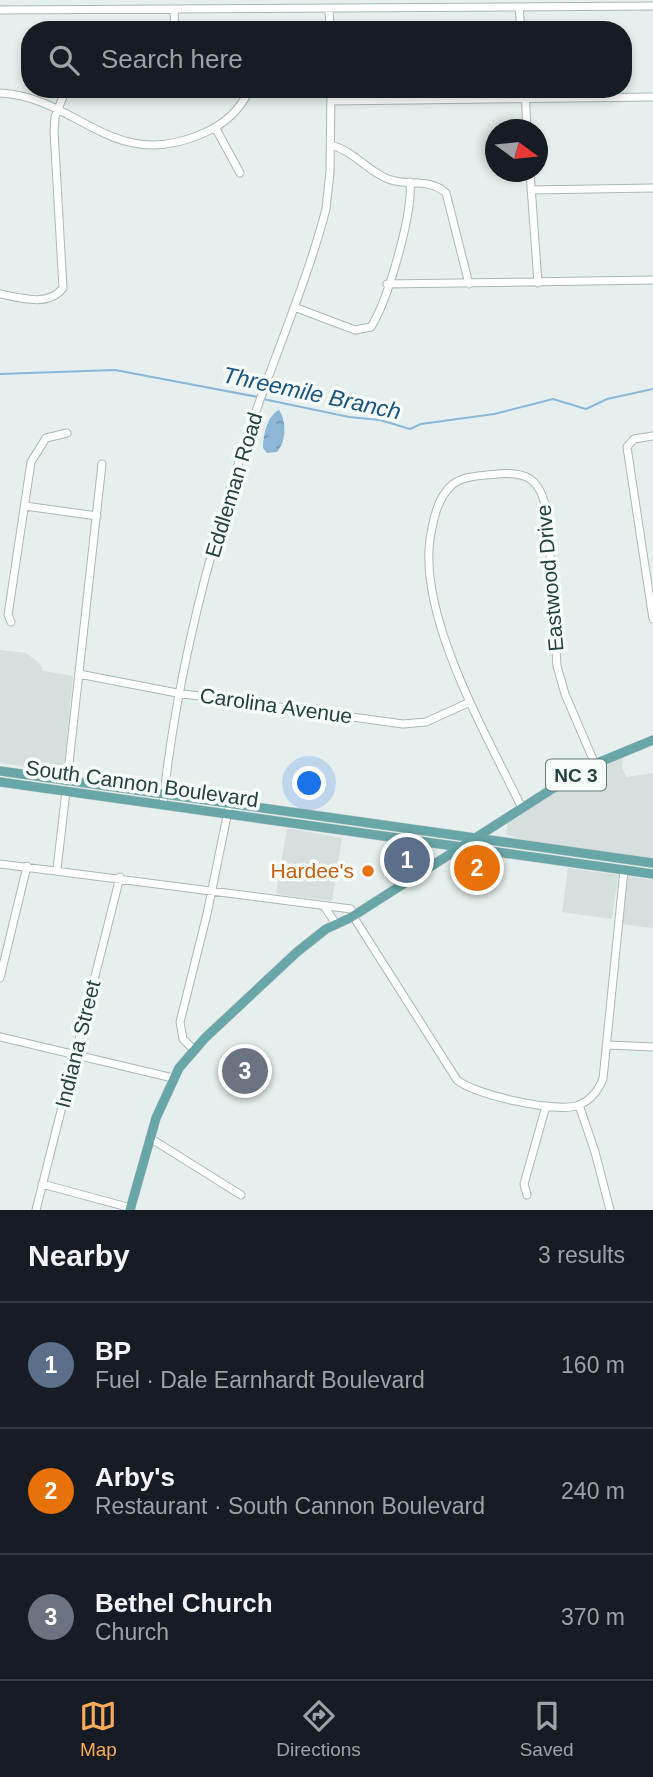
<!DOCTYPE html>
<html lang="en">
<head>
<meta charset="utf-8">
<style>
	:root { --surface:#171b24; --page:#242831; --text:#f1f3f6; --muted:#9ea1a6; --line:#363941; --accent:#f9ab5a }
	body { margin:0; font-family:Arial,sans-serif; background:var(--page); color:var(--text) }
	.compass { position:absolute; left:485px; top:119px; width:63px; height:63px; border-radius:50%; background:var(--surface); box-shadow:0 4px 10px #0003; rotate:105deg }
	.you { position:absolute; left:310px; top:784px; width:24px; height:24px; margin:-18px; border:5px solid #fff; border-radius:50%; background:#1a73e8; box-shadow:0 0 0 10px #1a73e833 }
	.badge { display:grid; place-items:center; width:46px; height:46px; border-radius:50%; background:var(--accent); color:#fff; font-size:23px; font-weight:700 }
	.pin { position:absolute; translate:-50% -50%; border:4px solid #fff; box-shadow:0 2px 7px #0006 }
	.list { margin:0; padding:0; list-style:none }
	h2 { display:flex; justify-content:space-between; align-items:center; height:91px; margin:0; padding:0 28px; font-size:30px }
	h2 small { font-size:23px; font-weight:400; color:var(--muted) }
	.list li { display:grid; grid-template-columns:46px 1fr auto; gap:21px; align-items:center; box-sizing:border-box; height:126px; padding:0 28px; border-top:2px solid var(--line) }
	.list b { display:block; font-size:26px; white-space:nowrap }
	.list p { margin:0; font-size:23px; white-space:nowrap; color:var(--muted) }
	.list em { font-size:23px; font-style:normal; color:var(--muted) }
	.icon { flex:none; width:38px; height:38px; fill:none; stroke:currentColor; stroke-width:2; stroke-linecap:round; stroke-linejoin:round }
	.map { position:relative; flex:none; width:653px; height:1210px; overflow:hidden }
	.search { position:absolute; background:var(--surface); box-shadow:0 4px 10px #0003; left:21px; right:21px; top:21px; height:77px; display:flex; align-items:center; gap:18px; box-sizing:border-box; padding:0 24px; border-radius:28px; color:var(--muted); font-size:26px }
	.sheet { height:469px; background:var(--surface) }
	nav { display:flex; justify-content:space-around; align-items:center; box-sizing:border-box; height:98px; border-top:2px solid var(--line); background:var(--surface); font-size:19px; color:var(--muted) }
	nav a { display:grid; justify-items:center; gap:4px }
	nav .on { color:var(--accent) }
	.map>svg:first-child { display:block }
</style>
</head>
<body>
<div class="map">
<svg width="653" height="1210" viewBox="0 0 653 1210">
	<defs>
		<pattern id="water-ripples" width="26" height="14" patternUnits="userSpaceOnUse" patternTransform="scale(1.75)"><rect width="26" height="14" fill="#8cb7d6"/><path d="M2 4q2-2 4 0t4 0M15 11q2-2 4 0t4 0" fill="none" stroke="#7296af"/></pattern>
	</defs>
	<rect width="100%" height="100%" fill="#e6efed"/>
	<path fill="#d4dfde" d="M 0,650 L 26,653 L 39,663 L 43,671 L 73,676 L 64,766 L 55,771 L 0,763 Z
		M 623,756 L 622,768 L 627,777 L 653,773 L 653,859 L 519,839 L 506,834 L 508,822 L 559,790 Z
		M 287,828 L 342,838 L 332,901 L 276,894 Z
		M 568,868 L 618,875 L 612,919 L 562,912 Z
		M 627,876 L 653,880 L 653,928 L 620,924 Z"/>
	<path fill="url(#water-ripples)" d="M 279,410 C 287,422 286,442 277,452 L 267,453 L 263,448 C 263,435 267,416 279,410 Z"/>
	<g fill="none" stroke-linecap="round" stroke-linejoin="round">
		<path stroke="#8cb7d6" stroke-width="2" d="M 0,374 L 115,370 L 258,397
			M 263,399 L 349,417 L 380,420 L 410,429 L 421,424 L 494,414 L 553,399 L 586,409 L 607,399 L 653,389"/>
		<g stroke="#a8b8b7" stroke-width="9">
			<path id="minor" d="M 519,7 L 521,30
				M 329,9 L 330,30
				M 0,10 L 653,6
				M 174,10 L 175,30
				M 525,89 L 527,130
				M 0,93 C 79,97 112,174 204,133 C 225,124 240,110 250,89
				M 331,101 L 653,97
				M 215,127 L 240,173
				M 331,145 C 354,151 367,171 388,179 C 408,187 428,177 446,193 L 469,284
				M 530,172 L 538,283
				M 531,190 L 653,188
				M 387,284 L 653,280
				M 0,294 C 20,298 49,307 63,288 L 54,131 L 55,117 L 66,89
				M 294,307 L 355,330 L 371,327 C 388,300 413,214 410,182
				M 653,436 L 634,439 L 627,447 L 653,619
				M 25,506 L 97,516
				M 11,622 L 8,615 L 31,462 L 46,438 L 67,433
				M 79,674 L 177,693 L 403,724 L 426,722 L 470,702
				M 67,781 L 102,464
				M 163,804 C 177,670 211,541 255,414 C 279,345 308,278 326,209 L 330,172 L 331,89
				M 520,804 C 486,734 419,618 430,539 C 433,521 437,498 452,485 C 461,477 476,476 487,475 C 528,469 542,478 548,519 L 557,666 L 565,694 L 595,764
				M 0,864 L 351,909
				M 57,869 L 66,791
				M 324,906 L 334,921
				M 353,916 L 457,1080 C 476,1095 553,1112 576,1106 C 589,1102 598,1091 603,1079 L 624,870
				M 0,978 L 27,866
				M 0,1037 L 173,1078
				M 608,1045 L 653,1047
				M 194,1050 L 183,1039 L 180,1022 L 207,914 L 228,811
				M 579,1105 L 595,1152 L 610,1210
				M 150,1138 L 241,1195
				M 42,1184 L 131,1208
				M 527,1195 L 524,1184 L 546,1106
				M 36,1210 L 120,877"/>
		</g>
		<g stroke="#c1caca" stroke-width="10">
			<path id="major" d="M 0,771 L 653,863
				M 0,782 L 653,874
				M 130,1210 L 156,1118 L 179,1068 L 205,1038 L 297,952 L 326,929 L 350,918 L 563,782 L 595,764 L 653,740"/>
		</g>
		<use href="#minor" stroke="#fff" stroke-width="7"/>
		<use href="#major" stroke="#68a6a7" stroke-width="9"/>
	</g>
	<circle fill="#e8710a" stroke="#f7fbfa" stroke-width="2.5" cx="368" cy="871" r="7"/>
	<g text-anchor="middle" stroke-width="7" stroke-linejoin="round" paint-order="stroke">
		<rect fill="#f7fbfa" stroke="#637a7a" stroke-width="2" x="546" y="759.5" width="60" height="31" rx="5"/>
		<g font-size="19" font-weight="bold" fill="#234343">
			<text x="576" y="782">NC 3</text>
		</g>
		<g font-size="21" fill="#234343" stroke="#f7fbfa">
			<text transform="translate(234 485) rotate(-73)" y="7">Eddleman Road</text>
			<text transform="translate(550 578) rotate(-95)" y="7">Eastwood Drive</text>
			<text transform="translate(276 706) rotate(8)" y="7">Carolina Avenue</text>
			<text transform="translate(142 784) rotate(8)" y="7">South Cannon Boulevard</text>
			<text transform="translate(78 1044) rotate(-76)" y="7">Indiana Street</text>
		</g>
		<g font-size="21" fill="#c56008" stroke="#f7fbfa" text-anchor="end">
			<text x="354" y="878">Hardee's</text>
		</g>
		<g font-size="23" font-style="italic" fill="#195583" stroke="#f7fbfa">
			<text transform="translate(312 393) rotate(12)" y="8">Threemile Branch</text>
		</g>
	</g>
</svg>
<svg class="compass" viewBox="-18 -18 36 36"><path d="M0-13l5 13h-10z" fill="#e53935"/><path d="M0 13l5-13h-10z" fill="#9ea1a6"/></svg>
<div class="you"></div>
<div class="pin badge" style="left:407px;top:860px;background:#5c6f8a">1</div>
<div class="pin badge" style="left:477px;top:868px;background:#e8710a">2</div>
<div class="pin badge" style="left:245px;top:1071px;background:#6b7280">3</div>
<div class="search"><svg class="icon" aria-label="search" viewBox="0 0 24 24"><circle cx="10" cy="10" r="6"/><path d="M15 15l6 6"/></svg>Search here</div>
</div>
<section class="sheet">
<h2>Nearby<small>3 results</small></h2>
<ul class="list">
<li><span class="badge" style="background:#5c6f8a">1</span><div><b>BP</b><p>Fuel · Dale Earnhardt Boulevard</p></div><em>160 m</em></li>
<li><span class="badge" style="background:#e8710a">2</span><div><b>Arby's</b><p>Restaurant · South Cannon Boulevard</p></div><em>240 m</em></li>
<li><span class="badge" style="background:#6b7280">3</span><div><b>Bethel Church</b><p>Church</p></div><em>370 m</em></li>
</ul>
</section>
<nav>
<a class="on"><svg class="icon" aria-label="map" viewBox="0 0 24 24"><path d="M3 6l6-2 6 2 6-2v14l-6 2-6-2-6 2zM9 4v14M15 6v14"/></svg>Map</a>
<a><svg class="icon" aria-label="directions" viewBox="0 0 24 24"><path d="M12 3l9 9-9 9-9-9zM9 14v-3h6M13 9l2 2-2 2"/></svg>Directions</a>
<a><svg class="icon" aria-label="saved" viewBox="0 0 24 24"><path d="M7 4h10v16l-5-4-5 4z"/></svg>Saved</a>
</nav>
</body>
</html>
